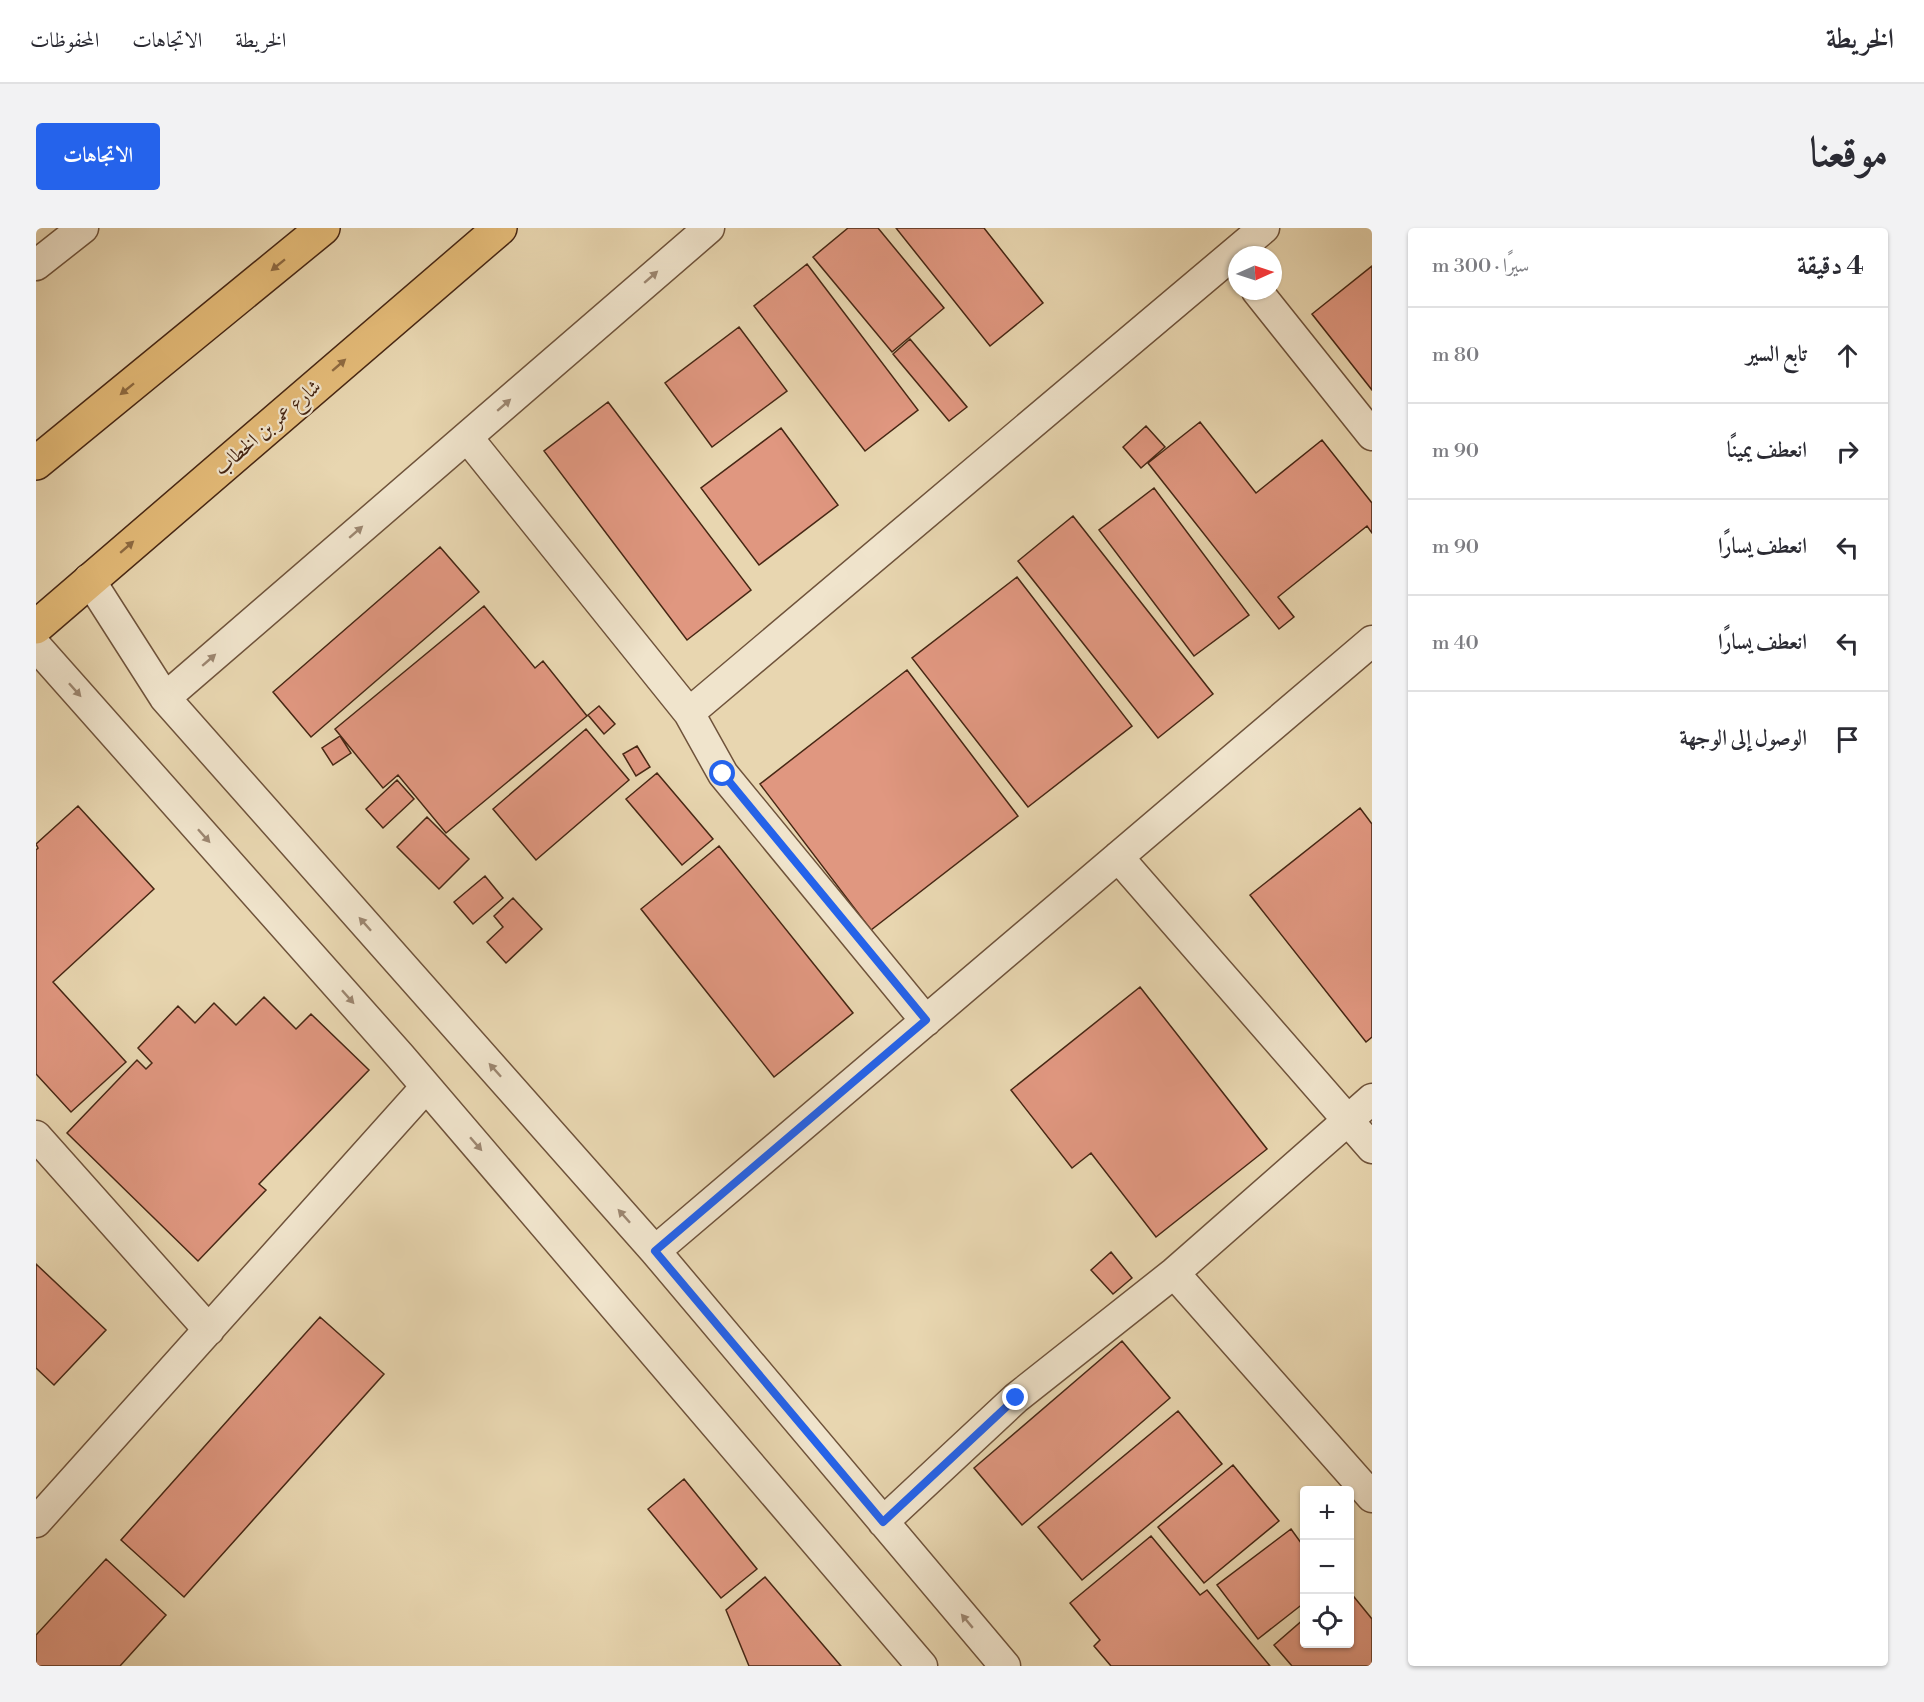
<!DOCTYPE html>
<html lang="ar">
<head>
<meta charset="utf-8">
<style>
	:root { --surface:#fff; --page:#f2f2f3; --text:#2b2b33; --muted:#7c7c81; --line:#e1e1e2; --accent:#2563eb }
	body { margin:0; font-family:"Libre Bodoni",Amiri,serif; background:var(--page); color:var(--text); direction:rtl }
	.controls { position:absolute; right:18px; bottom:18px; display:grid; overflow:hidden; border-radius:6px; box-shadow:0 2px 4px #0004 }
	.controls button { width:54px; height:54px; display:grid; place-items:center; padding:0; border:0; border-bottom:2px solid var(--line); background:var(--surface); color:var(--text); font:30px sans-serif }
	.compass { position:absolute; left:1192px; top:18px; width:54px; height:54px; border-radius:50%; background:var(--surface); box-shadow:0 2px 4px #0004; rotate:87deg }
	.stop { position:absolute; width:18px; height:18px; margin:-14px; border:4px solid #2563eb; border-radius:50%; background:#fff }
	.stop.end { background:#2563eb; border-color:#fff; box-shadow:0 2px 6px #0008 }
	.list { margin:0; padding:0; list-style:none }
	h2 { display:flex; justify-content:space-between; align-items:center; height:78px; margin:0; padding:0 24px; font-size:26px }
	h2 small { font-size:20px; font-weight:400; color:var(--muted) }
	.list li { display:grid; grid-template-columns:39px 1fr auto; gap:18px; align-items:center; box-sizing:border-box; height:96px; padding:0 24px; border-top:2px solid var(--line) }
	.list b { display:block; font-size:22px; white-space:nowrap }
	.list em { font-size:20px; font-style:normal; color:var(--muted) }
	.icon { flex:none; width:33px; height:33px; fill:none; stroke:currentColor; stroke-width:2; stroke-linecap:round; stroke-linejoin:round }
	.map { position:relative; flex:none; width:1336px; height:1438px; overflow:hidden; direction:ltr; border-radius:6px }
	header { display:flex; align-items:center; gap:36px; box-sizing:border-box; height:84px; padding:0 30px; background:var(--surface); border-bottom:2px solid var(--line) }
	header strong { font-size:28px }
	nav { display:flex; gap:33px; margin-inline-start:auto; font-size:21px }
	.intro { display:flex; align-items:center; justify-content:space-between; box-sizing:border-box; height:144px; padding:0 36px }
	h1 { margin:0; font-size:42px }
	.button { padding:15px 27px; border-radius:6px; background:var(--accent); color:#fff; font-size:21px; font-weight:700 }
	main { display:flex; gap:36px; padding:0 36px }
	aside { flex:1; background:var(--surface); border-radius:6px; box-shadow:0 2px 4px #0004 }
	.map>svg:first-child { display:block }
</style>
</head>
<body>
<header>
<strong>الخريطة</strong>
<nav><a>الخريطة</a><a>الاتجاهات</a><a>المحفوظات</a></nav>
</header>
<div class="intro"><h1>موقعنا</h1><a class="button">الاتجاهات</a></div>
<main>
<aside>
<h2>4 دقيقة<small>سيرًا · 300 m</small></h2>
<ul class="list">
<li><svg class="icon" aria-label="ahead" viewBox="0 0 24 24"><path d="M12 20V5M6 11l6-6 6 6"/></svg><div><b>تابع السير</b></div><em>80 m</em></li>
<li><svg class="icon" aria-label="right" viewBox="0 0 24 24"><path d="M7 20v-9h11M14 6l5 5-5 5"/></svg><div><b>انعطف يمينًا</b></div><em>90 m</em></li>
<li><svg class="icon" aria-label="left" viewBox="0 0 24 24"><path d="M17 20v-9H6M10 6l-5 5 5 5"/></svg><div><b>انعطف يسارًا</b></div><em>90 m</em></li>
<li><svg class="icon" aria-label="left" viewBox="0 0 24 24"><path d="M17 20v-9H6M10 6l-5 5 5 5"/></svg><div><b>انعطف يسارًا</b></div><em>40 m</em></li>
<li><svg class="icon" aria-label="arrive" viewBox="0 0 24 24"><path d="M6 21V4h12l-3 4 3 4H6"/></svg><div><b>الوصول إلى الوجهة</b></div></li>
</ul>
</aside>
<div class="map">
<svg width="1336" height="1438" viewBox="0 0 1336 1438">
	<rect width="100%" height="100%" fill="#e8d6b0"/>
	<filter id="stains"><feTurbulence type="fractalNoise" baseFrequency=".00333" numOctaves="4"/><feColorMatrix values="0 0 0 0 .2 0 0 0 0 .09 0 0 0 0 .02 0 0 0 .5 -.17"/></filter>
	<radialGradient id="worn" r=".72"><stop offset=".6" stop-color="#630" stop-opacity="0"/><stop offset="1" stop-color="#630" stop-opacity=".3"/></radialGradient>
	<path fill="#e09780" stroke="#472714" stroke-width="1.5" d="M 812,0 L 842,0 L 908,80 L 856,124 L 777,29 Z
		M 860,0 L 948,0 L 1007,75 L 954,118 Z
		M 771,36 L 882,182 L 829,223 L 718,78 Z
		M 1336,38 L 1336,162 L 1276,86 Z
		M 703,99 L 751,163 L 676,219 L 629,155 Z
		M 874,111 L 931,179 L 913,193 L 857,126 Z
		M 572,174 L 715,362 L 651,412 L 508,223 Z
		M 1164,194 L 1220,265 L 1286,212 L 1336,275 L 1336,305 L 1331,298 L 1242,369 L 1258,389 L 1243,401 L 1112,235 Z
		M 1110,198 L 1129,219 L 1105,240 L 1087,219 Z
		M 745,200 L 802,277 L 723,337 L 665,260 Z
		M 1118,260 L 1213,387 L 1158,428 L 1063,302 Z
		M 1037,288 L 1177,466 L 1122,510 L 982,333 Z
		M 404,319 L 443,364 L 275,509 L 237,464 Z
		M 981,349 L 1096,498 L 992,579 L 876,430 Z
		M 448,378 L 499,440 L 507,433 L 551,488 L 410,605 L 362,547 L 347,560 L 299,501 Z
		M 871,442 L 982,588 L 835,702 L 724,556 Z
		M 563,478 L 579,496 L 568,506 L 552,487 Z
		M 550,501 L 593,552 L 500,632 L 457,581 Z
		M 304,508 L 315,525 L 297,537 L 286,520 Z
		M 601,518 L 614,539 L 600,548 L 587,526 Z
		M 621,545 L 677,611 L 646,637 L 590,571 Z
		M 361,552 L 378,571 L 347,600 L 330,581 Z
		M 42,578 L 118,661 L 17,754 L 90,834 L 35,884 L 0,846 L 0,622 L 2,620 L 0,616 Z
		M 1324,580 L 1336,596 L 1336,809 L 1330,814 L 1214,667 Z
		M 391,589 L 433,631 L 403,661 L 361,619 Z
		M 683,618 L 817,785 L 738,849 L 605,681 Z
		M 449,648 L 467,670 L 437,696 L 418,674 Z
		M 477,670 L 506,701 L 470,735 L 451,714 L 467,699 L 458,688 Z
		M 1104,759 L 1231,921 L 1120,1009 L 1055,925 L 1036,940 L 975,862 Z
		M 228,769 L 260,801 L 275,786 L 333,842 L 223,956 L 230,962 L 162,1033 L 31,905 L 101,832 L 110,841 L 116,835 L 102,820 L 142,778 L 159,795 L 178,775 L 200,797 Z
		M 1075,1024 L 1096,1050 L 1077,1066 L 1055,1042 Z
		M 0,1036 L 70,1102 L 18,1157 L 0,1140 Z
		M 284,1089 L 348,1146 L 148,1369 L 85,1312 Z
		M 1086,1113 L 1134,1170 L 986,1297 L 938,1240 Z
		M 1142,1183 L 1186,1236 L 1046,1352 L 1002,1299 Z
		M 1197,1237 L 1243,1293 L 1168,1355 L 1122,1299 Z
		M 648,1251 L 721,1341 L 685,1370 L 612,1281 Z
		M 1255,1301 L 1268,1319 L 1268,1375 L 1222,1411 L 1181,1357 Z
		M 1115,1308 L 1164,1367 L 1171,1362 L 1234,1438 L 1075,1438 L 1058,1418 L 1064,1412 L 1034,1375 Z
		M 70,1331 L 130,1387 L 84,1438 L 0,1438 L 0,1407 Z
		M 729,1349 L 805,1438 L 713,1438 L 690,1382 Z
		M 1314,1364 L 1336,1391 L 1336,1438 L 1256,1438 L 1238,1417 L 1268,1391 L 1268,1416 L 1314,1416 Z"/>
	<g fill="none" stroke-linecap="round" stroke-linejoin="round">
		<g stroke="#6f533b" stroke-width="33">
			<path id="minor" d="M 0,37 L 47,0
				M 1221,63 L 1336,207
				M 431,209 L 653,485 L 1228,0
				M 53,351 L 129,470 L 619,1023 L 969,1438
				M 0,418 L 364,828 L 886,1438
				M 129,470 L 673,0
				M 653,485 L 687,546 L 890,793
				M 1082,629 L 1336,920
				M 0,908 L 173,1102
				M 619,1023 L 1336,413
				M 1138,1045 L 1336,1269
				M 0,1294 L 390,859
				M 847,1294 L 980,1170 L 1138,1045 L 1336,871"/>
		</g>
		<g stroke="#472714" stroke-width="36">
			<path id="major" d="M 0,235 L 287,0
				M 0,399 L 464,0"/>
		</g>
		<use href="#minor" stroke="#f0e4cc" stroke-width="30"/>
		<use href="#major" stroke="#e4bb78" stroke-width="33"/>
	</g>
	<defs><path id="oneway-solid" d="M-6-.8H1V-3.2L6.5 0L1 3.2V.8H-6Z" transform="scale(1.5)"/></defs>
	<g fill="#8e6a41">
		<use href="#oneway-solid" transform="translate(242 37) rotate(141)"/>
		<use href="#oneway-solid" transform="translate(303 137) rotate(-41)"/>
		<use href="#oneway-solid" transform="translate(91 161) rotate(141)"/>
		<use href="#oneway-solid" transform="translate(91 319) rotate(-41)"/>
	</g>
	<g fill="#9c8670">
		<use href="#oneway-solid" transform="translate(615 49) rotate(-41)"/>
		<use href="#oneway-solid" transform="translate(468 177) rotate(-41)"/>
		<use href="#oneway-solid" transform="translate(320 304) rotate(-41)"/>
		<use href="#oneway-solid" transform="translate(173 432) rotate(-41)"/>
		<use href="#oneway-solid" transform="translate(39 462) rotate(48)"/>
		<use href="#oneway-solid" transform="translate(168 608) rotate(48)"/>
		<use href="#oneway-solid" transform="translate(329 696) rotate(-132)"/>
		<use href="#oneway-solid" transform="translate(312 769) rotate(48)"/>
		<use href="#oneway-solid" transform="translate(459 842) rotate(-132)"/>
		<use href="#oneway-solid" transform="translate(440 916) rotate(49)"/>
		<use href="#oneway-solid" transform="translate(588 988) rotate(-132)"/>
		<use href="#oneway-solid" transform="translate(931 1393) rotate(-130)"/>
	</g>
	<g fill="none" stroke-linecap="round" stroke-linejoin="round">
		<path stroke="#2563eb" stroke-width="8" d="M 687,546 L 890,792 L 619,1023 L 847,1294 L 980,1170"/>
	</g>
	<g text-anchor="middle" stroke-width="4.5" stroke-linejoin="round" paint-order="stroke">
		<g font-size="20" fill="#472714" stroke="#f0e4cc">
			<text transform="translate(231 199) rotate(-41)" y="7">شارع عمر بن الخطاب</text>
		</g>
	</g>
	<rect width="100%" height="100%" filter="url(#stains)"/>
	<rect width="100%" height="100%" fill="url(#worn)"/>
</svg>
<div class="controls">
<button>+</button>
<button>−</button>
<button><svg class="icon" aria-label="locate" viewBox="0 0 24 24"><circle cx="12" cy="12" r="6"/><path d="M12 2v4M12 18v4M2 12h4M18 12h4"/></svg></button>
</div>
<svg class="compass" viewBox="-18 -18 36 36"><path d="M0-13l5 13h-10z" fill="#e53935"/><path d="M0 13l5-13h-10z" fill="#7c7c81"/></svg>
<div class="stop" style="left:687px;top:546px"></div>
<div class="stop end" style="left:980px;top:1170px"></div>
</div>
</main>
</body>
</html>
